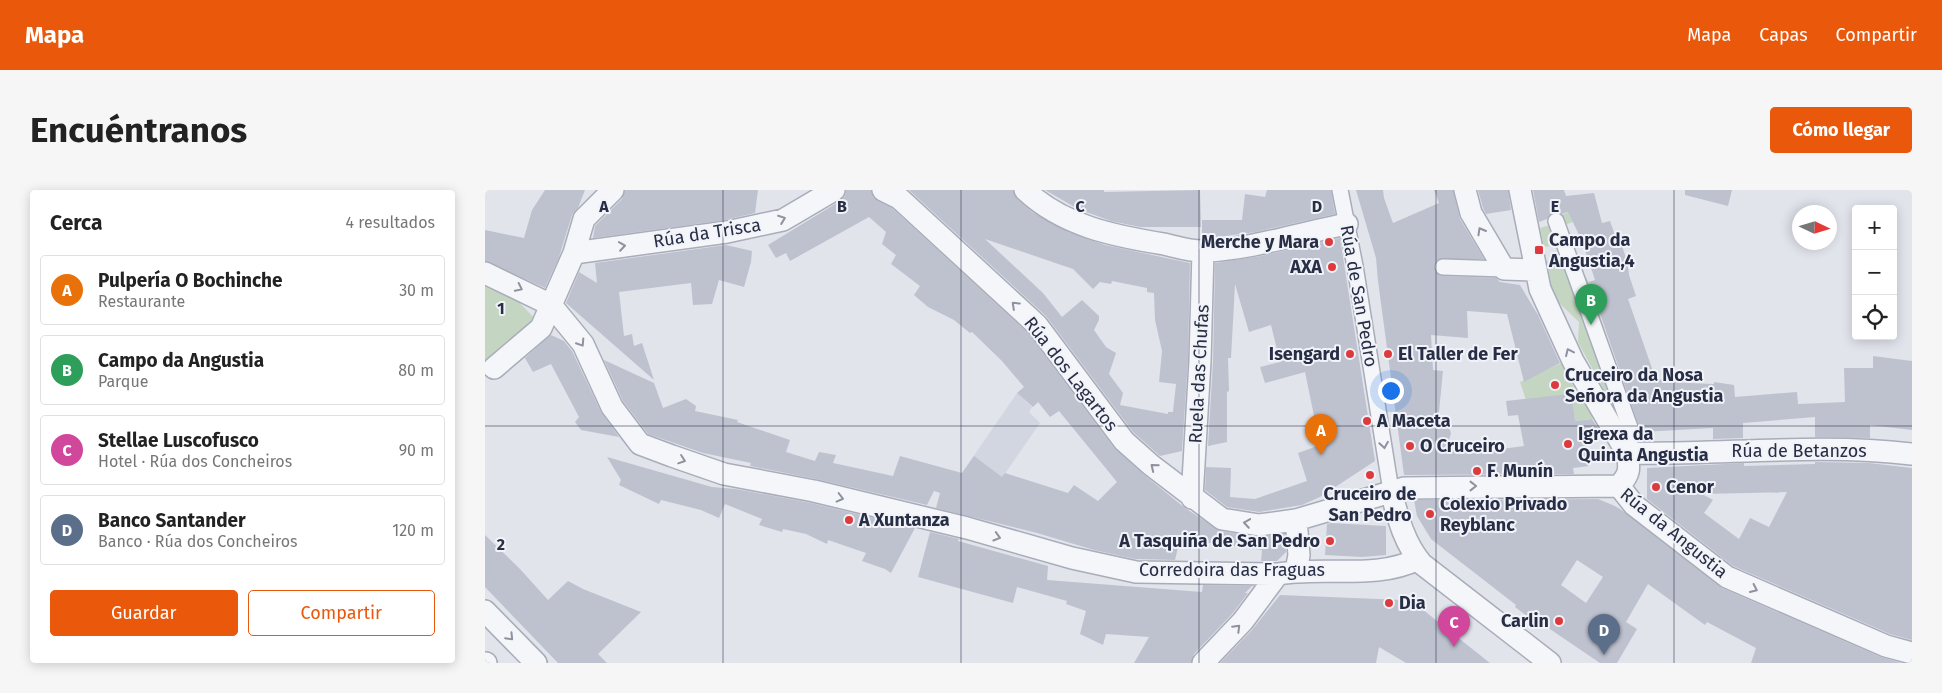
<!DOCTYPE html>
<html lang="es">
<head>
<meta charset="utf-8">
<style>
	:root { --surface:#fff; --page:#f6f6f6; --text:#222; --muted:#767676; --line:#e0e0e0; --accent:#ea580c }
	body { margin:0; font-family:"Fira Sans",sans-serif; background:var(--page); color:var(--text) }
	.controls { position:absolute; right:15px; top:15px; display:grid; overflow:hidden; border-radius:5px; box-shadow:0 2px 12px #0003 }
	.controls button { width:45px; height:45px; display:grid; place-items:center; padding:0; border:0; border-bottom:1px solid var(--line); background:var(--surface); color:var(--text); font:25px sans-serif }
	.compass { position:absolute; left:1307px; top:15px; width:45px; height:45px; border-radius:50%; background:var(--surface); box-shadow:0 2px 12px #0003; rotate:94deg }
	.you { position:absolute; left:905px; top:200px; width:18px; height:18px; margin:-12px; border:4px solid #fff; border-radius:50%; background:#1a73e8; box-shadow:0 0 0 8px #1a73e833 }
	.badge { display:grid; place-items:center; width:32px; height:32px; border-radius:50%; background:var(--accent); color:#fff; font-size:16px; font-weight:700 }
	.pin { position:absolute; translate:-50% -41px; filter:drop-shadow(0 1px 2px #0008) }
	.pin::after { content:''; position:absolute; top:26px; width:18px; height:15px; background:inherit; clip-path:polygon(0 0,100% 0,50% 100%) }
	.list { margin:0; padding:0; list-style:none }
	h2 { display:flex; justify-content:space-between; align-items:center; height:65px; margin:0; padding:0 20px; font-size:21px }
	h2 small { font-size:16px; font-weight:400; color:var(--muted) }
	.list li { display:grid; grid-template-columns:32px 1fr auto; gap:15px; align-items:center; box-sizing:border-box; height:70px; margin:0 10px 10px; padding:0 10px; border:1px solid var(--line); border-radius:5px }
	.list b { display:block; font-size:19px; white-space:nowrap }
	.list p { margin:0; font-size:16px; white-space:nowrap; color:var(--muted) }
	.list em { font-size:16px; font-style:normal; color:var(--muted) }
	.actions { display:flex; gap:10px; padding:15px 20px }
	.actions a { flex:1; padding:11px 0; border:1px solid var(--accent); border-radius:5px; text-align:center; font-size:18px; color:var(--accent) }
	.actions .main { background:var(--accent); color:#fff }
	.icon { flex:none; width:28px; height:28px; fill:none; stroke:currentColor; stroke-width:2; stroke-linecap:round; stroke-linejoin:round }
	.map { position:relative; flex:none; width:1427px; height:473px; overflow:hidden; border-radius:5px }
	header { display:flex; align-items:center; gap:30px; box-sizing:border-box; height:70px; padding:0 25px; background:var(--accent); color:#fff }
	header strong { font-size:24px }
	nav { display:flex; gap:28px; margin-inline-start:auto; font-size:18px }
	.intro { display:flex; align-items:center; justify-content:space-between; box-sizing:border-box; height:120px; padding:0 30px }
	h1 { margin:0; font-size:35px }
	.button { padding:12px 22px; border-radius:5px; background:var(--accent); color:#fff; font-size:18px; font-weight:700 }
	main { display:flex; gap:30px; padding:0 30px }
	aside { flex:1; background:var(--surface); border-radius:5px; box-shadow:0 2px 12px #0003 }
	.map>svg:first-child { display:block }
</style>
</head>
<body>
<header>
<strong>Mapa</strong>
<nav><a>Mapa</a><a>Capas</a><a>Compartir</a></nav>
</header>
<div class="intro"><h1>Encuéntranos</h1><a class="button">Cómo llegar</a></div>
<main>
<aside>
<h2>Cerca<small>4 resultados</small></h2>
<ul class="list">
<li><span class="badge" style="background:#e8710a">A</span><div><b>Pulpería O Bochinche</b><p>Restaurante</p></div><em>30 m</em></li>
<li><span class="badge" style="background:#2e9e5b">B</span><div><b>Campo da Angustia</b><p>Parque</p></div><em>80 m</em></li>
<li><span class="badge" style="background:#d1479c">C</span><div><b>Stellae Luscofusco</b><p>Hotel · Rúa dos Concheiros</p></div><em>90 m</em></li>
<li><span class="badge" style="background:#5c6f8a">D</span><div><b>Banco Santander</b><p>Banco · Rúa dos Concheiros</p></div><em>120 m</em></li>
</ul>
<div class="actions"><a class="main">Guardar</a><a>Compartir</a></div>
</aside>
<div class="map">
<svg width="1427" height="473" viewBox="0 0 1427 473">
	<rect width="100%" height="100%" fill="#e1e4eb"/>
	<path fill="#d2d6e1" d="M 532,203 L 547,217 L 544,222 L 555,233 L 490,327 L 461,319 L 477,283 Z"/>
	<path fill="#c4d6c1" d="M 1084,22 L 1088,32 L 1080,35 L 1095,79 L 1104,92 L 1153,242 L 1142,243 L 1093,152 L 1094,132 L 1068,107 L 1062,71 L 1076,69 L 1073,55 L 1059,57 L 1055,38 L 1075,32 L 1072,27 Z
		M 0,94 L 27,105 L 52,131 L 0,175 Z
		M 1081,171 L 1092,187 L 1086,191 L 1089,198 L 1097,195 L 1113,228 L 1090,231 L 1088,213 L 1063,276 L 1035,192 Z"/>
	<path fill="#bec2cf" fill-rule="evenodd" d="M 60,0 L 100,0 L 93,18 L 87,25 L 74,67 L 60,98 L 0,71 L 0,40 L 39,48 L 47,20 Z
		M 140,0 L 273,0 L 270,23 L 240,30 L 108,48 L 110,36 L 137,9 Z
		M 361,0 L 386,0 L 388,7 L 407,18 L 543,143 L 629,258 L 658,284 L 700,318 L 735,341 L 772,347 L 800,344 L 801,362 L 792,371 L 776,371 L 777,360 L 695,349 L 690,370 L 650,369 L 609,360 L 552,343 L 451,318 L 455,303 L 449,301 L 442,315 L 331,289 L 265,276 L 266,273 L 218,263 L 163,244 L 138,211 L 119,170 L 169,193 L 178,218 L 201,209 L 211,216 L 210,221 L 253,230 L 252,232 L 305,250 L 301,262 L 330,271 L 334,262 L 351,265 L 348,273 L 408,286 L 415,266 L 477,283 L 489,266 L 517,287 L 520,283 L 583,303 L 589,295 L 613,311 L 632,292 L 574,221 L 565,227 L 553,212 L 548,217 L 532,203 L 539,197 L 517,171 L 487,142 L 485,143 L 469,130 L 443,117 L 429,105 L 435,96 L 406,74 L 411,65 L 397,54 L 401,42 L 384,27 L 305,71 L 301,63 L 291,68 L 283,55 L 355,11 L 360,6 Z
		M 424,0 L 528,0 L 532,9 L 547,22 L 583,42 L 620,55 L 705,73 L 703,170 L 697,261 L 675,266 L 648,242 L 561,126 ZM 500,49 L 588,79 L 608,99 L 615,92 L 626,94 L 627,91 L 662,98 L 662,102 L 669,103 L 670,130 L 677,161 L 674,192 L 691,194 L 688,222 L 683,222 L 683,224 L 635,215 L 638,203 L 624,184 L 631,163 L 621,157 L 609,140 L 614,130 L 614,126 L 597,110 L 577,127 L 558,103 Z
		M 560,0 L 619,0 L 619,2 L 715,0 L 716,37 L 655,37 L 626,31 L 593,19 Z
		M 782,0 L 846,0 L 850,24 L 771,42 L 717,49 L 717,30 L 757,30 L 760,4 L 780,7 Z
		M 871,0 L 898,0 L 899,8 L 908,33 L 954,13 L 949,0 L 968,0 L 975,29 L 999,69 L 954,69 L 950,72 L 950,82 L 958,86 L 1011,88 L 1015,92 L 1035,95 L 1053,125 L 1075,173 L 1039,192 L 1022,124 L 982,121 L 983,148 L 946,145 L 948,180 L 958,181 L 953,232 L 962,232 L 966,243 L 961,261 L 988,259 L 987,263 L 1039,256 L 1033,225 L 1023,226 L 1021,211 L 1084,204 L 1085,213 L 1088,213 L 1090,231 L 1107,229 L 1115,241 L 1100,244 L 1104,276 L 1088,278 L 1089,284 L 919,285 L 893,91 L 891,68 Z
		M 993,0 L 1023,0 L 1026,20 L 1001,24 L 998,18 Z
		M 1048,0 L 1079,0 L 1081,6 L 1109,3 L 1117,33 L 1125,31 L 1131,48 L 1134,47 L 1143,74 L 1144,85 L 1151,106 L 1143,109 L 1171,190 L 1182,189 L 1181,192 L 1229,194 L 1229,192 L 1249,195 L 1250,207 L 1312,202 L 1313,214 L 1360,212 L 1359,178 L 1388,178 L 1388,166 L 1427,171 L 1427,240 L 1385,235 L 1385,248 L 1330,247 L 1330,227 L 1258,233 L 1258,248 L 1228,249 L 1228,238 L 1156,242 L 1104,92 L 1110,90 L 1097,51 L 1083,22 L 1077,24 L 1072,22 L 1067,22 L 1062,29 L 1054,32 Z
		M 1200,0 L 1247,0 L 1243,16 L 1200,5 Z
		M 855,48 L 890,271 L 835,307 L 817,315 L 774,322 L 742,317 L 720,300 L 721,277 L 746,278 L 745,307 L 770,309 L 822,291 L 813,263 L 835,255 L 820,182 L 780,193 L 775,177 L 795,172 L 786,135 L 764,142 L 750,94 L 746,168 L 743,168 L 744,201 L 742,202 L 742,252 L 723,256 L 728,171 L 730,73 L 776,66 Z
		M 241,55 L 267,61 L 266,72 L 259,97 L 234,90 L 227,114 L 208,115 L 206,93 L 134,102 L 139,146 L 147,144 L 149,156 L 157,153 L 169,190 L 81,113 L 94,82 L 112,93 L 110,73 Z
		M 66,145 L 79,151 L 87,161 L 116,222 L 134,247 L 96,240 L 90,232 L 94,227 L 66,174 L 48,182 L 40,168 Z
		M 122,267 L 227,297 L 251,299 L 326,313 L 430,338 L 406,383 L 400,379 L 377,371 L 381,363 L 343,350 L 342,354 L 321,344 L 298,339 L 297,342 L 274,335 L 277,329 L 240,314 L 234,328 L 216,320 L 176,310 L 174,314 L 134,295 L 136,290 Z
		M 1330,272 L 1384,273 L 1427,278 L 1427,450 L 1405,444 L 1248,376 L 1162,309 L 1162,278 L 1259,273 L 1259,276 L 1330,274 ZM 1302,302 L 1284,337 L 1265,328 L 1254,349 L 1219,323 L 1228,310 L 1217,304 Z
		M 1113,309 L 1130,316 L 1138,321 L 1237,398 L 1396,467 L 1416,473 L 1266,473 L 1271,458 L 1222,432 L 1220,435 L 1163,394 L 1141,432 L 1152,439 L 1132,473 L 1115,473 L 1056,433 L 1054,435 L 1030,417 L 1031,415 L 946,349 L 932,326 L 929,310 ZM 1092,370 L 1118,387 L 1101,413 L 1076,395 Z
		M 846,333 L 901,336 L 901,365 L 877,367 L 840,365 L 842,334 Z
		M 445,342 L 474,349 L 473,351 L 563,376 L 562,390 L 717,402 L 718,395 L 767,396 L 760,403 L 763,403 L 748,423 L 709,464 L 706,473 L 649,473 L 664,447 L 621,444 L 618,455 L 595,444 L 601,421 L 581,414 L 582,411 L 532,397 L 528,413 L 433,387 Z
		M 0,345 L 35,379 L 63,410 L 83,391 L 98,399 L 156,422 L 113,464 L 122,473 L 73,473 L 0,397 Z
		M 795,405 L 918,410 L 919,408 L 927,411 L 1005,473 L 921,473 L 894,457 L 891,473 L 735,473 L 767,440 Z"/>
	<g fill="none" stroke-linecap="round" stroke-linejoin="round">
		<g stroke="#a9adb9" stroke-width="18">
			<path id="pedestrian" d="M 855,0 L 870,76 L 906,301
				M 1071,31 L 1147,243 L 1142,263
				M 958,77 L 1019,79"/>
		</g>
		<g stroke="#a9adb9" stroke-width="24">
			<path id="minor" d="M 398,0 L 414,8 L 552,135 L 639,251 L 666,275 L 737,329 L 774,335 L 811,330 L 919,298 L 1134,296 L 1149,315 L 1242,387 L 1401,456 L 1427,463
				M 540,0 C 578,36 629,46 679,54 C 692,57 707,62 720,61 C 768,59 815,43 862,34
				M 980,0 L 986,23 L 1019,79 L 1050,80
				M 1035,0 L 1055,99 L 1088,171 L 1142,263 C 1145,279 1145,284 1134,296
				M 89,63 L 242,42 L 298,30 L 349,0
				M 0,83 L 66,115 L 98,154 L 127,217 L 155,254 L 187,266 L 239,284 L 329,301 L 482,338 L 587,368 L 651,382 L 793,384 C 838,376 892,390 933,369
				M 9,178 L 56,138 L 89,63 L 99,29 L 128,0
				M 1142,263 C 1237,265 1332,253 1427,264
				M 906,301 C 913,328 919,353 937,374 L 1065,473
				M 707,308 L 715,171 L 718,61
				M 811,330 L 814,365 L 811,381
				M 0,421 L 51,473
				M 0,473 L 1,473
				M 718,473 L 758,431 L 793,384"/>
		</g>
		<use href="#pedestrian" stroke="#f4f6f9" stroke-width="15"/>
		<use href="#minor" stroke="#f4f6f9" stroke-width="21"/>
	</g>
	<defs><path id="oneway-chevron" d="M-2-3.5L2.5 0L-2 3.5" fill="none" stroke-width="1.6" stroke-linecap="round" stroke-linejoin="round" transform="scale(1.25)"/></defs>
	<g stroke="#8e929f">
		<use href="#oneway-chevron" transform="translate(297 29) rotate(-21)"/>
		<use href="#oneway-chevron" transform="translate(996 41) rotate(-120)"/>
		<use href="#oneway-chevron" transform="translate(137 56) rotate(-8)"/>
		<use href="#oneway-chevron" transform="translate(34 98) rotate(26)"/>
		<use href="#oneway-chevron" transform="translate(530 115) rotate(-137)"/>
		<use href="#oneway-chevron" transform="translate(96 153) rotate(57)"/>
		<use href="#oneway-chevron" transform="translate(1084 162) rotate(-115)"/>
		<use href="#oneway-chevron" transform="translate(899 255) rotate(81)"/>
		<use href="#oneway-chevron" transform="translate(197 270) rotate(19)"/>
		<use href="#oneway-chevron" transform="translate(669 277) rotate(-141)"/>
		<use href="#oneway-chevron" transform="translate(988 296)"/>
		<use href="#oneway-chevron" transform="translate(355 308) rotate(14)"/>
		<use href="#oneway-chevron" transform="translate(762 333) rotate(-171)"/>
		<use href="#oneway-chevron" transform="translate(512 347) rotate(16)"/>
		<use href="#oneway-chevron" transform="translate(1269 399) rotate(25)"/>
		<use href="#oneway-chevron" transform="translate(752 438) rotate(-45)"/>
		<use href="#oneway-chevron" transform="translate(25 447) rotate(46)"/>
	</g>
	<path fill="none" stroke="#272e45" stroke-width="1" stroke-opacity="0.55" d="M 238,0 L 238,473M 476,0 L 476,473M 714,0 L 714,473M 951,0 L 951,473M 1189,0 L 1189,473M 0,236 L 1427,236"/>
	<g fill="#dd3a3e" stroke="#f1f3f8" stroke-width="2">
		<circle cx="844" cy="52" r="5"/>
		<rect x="1049" y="55" width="10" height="10" rx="2.5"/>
		<circle cx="847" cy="77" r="5"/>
		<circle cx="865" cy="164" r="5"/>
		<circle cx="903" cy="164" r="5"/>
		<circle cx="1070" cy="195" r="5"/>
		<circle cx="882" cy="231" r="5"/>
		<circle cx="1083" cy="254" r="5"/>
		<circle cx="925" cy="256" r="5"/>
		<circle cx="992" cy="281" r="5"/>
		<circle cx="885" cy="285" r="5"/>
		<circle cx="1171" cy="297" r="5"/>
		<circle cx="945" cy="324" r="5"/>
		<circle cx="364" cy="330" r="5"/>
		<circle cx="845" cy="351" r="5"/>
		<circle cx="904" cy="413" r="5"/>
		<circle cx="1074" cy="431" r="5"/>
	</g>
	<g text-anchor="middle" stroke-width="4" stroke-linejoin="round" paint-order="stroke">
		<g font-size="18" fill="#272e45" stroke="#f1f3f8">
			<text transform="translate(222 43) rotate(-9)" y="6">Rúa da Trisca</text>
			<text transform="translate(874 106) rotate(80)" y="6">Rúa de San Pedro</text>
			<text transform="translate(586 184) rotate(52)" y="6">Rúa dos Lagartos</text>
			<text transform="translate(714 184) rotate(-87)" y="6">Ruela das Chufas</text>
			<text x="1314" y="267">Rúa de Betanzos</text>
			<text transform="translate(1189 343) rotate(39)" y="6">Rúa da Angustia</text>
			<text x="747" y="386">Corredoira das Fraguas</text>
		</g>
		<g font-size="18" font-weight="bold" fill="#272e45" stroke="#f1f3f8" text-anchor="start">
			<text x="1064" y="56">Campo da<tspan x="1064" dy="21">Angustia,4</tspan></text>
			<text x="834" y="58" text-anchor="end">Merche y Mara</text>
			<text x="837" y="83" text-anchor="end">AXA</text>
			<text x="855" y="170" text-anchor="end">Isengard</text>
			<text x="913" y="170">El Taller de Fer</text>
			<text x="1080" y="191">Cruceiro da Nosa<tspan x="1080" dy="21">Señora da Angustia</tspan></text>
			<text x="892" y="237">A Maceta</text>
			<text x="1093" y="250">Igrexa da<tspan x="1093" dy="21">Quinta Angustia</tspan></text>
			<text x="935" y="262">O Cruceiro</text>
			<text x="1002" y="287">F. Munín</text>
			<text x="1181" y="303">Cenor</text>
			<text x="885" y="310" text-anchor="middle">Cruceiro de<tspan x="885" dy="21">San Pedro</tspan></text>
			<text x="955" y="320">Colexio Privado<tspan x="955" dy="21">Reyblanc</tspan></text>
			<text x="374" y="336">A Xuntanza</text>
			<text x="835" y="357" text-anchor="end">A Tasquiña de San Pedro</text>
			<text x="914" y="419">Dia</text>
			<text x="1064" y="437" text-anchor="end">Carlin</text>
		</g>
	</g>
	<g font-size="16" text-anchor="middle" font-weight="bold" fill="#272e45" stroke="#f1f3f8" stroke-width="4" stroke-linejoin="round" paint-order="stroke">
		<text x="119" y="22">A</text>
		<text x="357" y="22">B</text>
		<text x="595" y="22">C</text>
		<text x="832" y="22">D</text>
		<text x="1070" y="22">E</text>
		<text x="16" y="124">1</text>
		<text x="16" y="360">2</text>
	</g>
</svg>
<div class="controls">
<button>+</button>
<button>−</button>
<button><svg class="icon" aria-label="locate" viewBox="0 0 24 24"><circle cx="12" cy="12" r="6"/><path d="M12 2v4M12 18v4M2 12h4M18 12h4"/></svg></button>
</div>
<svg class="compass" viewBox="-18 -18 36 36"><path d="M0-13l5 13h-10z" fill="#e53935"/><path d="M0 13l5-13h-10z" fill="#767676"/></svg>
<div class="you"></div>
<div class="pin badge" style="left:836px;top:265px;background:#e8710a">A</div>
<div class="pin badge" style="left:1106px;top:135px;background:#2e9e5b">B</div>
<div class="pin badge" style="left:969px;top:457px;background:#d1479c">C</div>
<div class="pin badge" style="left:1119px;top:465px;background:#5c6f8a">D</div>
</div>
</main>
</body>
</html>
